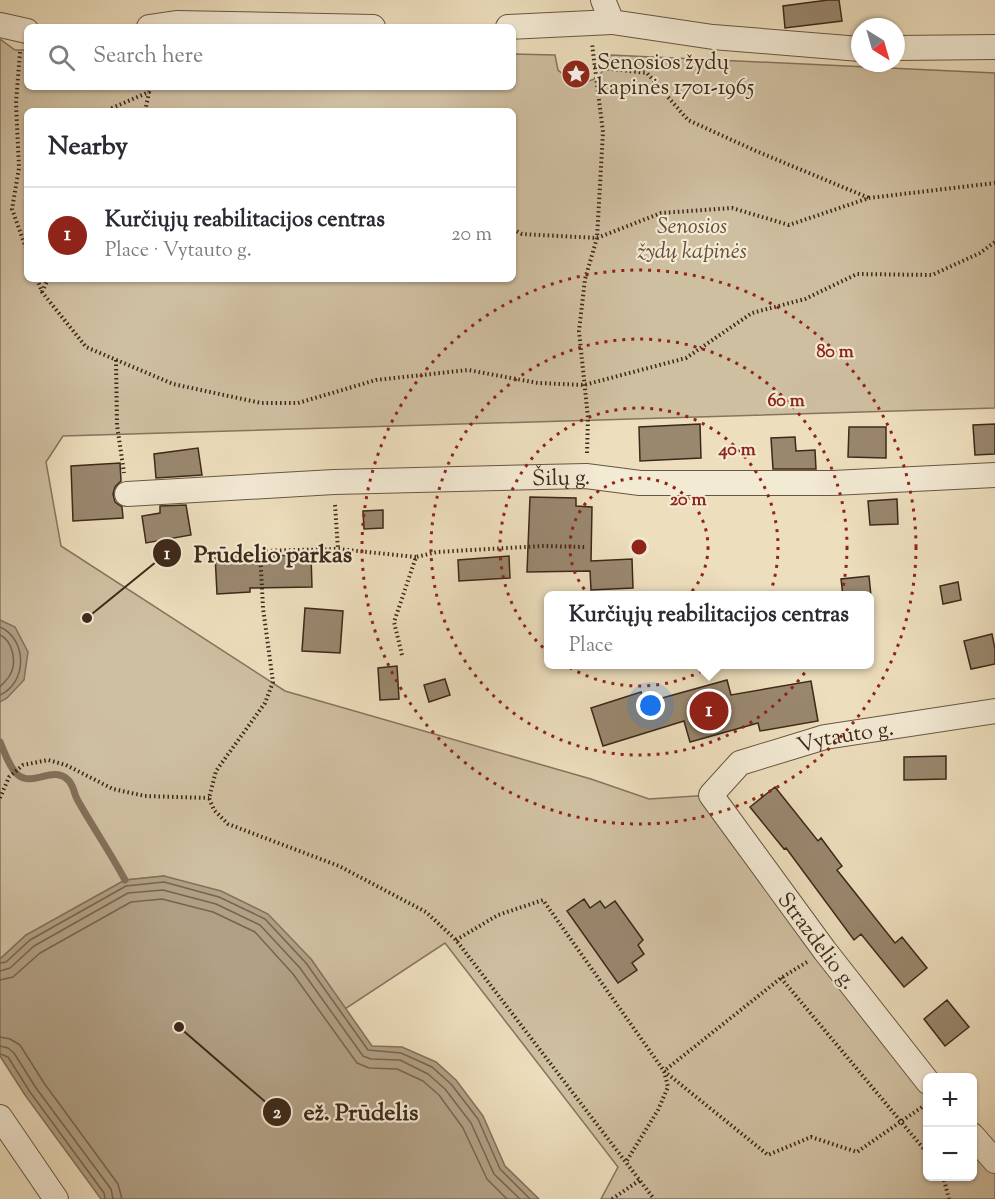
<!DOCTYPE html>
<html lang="en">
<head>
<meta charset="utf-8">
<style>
	:root { --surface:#fff; --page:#f2f2f3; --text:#2b2b33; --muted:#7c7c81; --line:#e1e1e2; --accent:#8f2418 }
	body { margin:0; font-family:"Sorts Mill Goudy",serif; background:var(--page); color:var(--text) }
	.controls { position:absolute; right:18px; bottom:18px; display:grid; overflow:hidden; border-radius:9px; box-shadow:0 2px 4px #0004 }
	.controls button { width:54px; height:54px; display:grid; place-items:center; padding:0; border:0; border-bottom:2px solid var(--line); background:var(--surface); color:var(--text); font:30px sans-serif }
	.compass { position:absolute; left:851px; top:18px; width:54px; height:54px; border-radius:50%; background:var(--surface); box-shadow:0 2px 4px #0004; rotate:143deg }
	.you { position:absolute; left:651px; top:706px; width:21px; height:21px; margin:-15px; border:4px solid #fff; border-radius:50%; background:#1a73e8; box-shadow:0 0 0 9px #1a73e833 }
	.badge { display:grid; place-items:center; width:39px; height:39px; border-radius:50%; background:var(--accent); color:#fff; font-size:20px; font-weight:700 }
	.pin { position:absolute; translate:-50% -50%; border:3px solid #fff; box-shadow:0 2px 6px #0006 }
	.popup { position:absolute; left:544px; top:591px; width:330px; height:78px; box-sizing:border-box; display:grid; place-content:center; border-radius:9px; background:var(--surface); filter:drop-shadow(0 2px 4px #0005); font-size:20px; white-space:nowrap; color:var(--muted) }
	.popup b { font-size:22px; color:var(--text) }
	.popup::after { content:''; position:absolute; left:50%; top:100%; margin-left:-12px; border:12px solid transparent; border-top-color:var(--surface) }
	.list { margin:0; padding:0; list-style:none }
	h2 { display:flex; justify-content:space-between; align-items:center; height:78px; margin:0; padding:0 24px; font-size:26px }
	h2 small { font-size:20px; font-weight:400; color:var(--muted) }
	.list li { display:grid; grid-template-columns:39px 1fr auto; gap:18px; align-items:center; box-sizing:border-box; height:96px; padding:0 24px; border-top:2px solid var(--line) }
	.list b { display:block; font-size:22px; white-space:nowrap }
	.list p { margin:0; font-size:20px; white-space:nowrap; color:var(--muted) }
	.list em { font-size:20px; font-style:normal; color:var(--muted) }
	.icon { flex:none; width:33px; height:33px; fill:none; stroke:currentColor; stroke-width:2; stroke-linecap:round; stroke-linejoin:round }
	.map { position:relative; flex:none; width:995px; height:1199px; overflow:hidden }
	.search { position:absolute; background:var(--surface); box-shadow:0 2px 4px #0004; left:24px; top:24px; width:492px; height:66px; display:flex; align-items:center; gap:15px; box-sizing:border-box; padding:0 21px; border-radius:9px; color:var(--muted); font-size:22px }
	.panel { position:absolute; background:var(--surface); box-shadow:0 2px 4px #0004; left:24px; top:108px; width:492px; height:174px; border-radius:9px }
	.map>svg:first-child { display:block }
</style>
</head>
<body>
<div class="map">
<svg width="995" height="1199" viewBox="0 0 995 1199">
	<rect width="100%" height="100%" fill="#eddebd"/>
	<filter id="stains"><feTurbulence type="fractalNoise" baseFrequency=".00333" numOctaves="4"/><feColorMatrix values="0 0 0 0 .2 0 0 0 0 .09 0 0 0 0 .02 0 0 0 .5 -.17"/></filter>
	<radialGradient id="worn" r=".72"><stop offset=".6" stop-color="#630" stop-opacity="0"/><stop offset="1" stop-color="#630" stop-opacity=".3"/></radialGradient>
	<path fill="#cfbfa1" stroke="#86745d" stroke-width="1.5" fill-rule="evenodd" d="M 0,39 L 15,50 L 27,50 L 27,87 L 513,87 L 513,54 L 555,55 L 558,70 L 573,83 C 598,82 601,77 611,55 L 995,73 L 995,408 L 63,436 L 46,462 L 61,546 L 285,691 L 591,779 L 649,799 L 711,795 L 927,1082 L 928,1176 L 972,1176 L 973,1135 L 995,1161 L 995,1199 L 601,1199 L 618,1167 L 445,943 L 345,1009 L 311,959 L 164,876 L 125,880 L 26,935 L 0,959 ZM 27,111 L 513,111 L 513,279 L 27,279 Z"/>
	<path fill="#b1a085" stroke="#83705a" stroke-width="1.5" d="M 0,620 L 15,627 L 28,652 L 24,680 L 7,698 L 0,702 Z
		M 164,876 L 221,891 L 268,914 L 311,959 L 372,1046 L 402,1047 L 436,1062 L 456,1080 L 483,1116 L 505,1166 L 539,1199 L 101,1199 L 25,1095 L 0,1056 L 0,959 L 26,935 L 125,880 Z"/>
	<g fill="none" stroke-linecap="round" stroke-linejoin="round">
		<path stroke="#77644f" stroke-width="1.5" d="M 0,627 C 27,639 28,682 0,695
			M 0,635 C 13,641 17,663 10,675 C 8,679 3,683 0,687
			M 0,963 L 6,962 L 30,940 L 126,886 L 164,882 L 219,897 L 265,919 L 306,963 L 368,1050 L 401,1053 L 432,1067 L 451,1084 L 478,1119 L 500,1169 L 530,1199
			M 0,971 L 10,968 L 34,946 L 128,893 L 163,890 L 216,904 L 260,925 L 300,968 L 363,1056 L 371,1059 L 400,1060 L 428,1074 L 445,1089 L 471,1123 L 494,1174 L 520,1199
			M 0,980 L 13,977 L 40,953 L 131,902 L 162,899 L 213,912 L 255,932 L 293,974 L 357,1063 L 369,1068 L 397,1069 L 423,1081 L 439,1095 L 463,1128 L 487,1179 L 507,1199
			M 0,1037 L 10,1039 L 20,1045 L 44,1083 L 118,1184 L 122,1199
			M 0,1046 L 8,1048 L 14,1053 L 36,1088 L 111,1189 L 113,1199
			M 0,1054 L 8,1057 L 30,1092 L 104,1193 L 105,1199"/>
		<path stroke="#83705a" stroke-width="7" d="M 0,742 C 5,753 9,767 18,775 C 33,787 52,766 67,779 C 74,785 73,791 77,799 C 92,826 110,852 125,880"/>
	</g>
	<path fill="#99876e" stroke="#3d2819" stroke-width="1.5" d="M 828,0 L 839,0 L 842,21 L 785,28 L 783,6 Z
		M 700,424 L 701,458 L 640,461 L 639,427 Z
		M 995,424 L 995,454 L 975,455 L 973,425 Z
		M 849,427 L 886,427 L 886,458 L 848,457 Z
		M 795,437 L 796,451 L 815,450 L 816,469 L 773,469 L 771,438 Z
		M 198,448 L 202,475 L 156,478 L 154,454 Z
		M 120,463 L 121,481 L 115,487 L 113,494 L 115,502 L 122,507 L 123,518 L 73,521 L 71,466 Z
		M 530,497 L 576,498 L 576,506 L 592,507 L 591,561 L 632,559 L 633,588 L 591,590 L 590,571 L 527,572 Z
		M 897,499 L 898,524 L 870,525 L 868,501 Z
		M 186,505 L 191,535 L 146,543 L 142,516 L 160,513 L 160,506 Z
		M 383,510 L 383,528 L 364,529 L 363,511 Z
		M 248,553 L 249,556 L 311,555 L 312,587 L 250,588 L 250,592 L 217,594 L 215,554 Z
		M 509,556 L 510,578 L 459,581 L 458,560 Z
		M 869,576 L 871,596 L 843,596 L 841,579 Z
		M 958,582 L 961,600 L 943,604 L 940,586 Z
		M 305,608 L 343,611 L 340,653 L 302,651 Z
		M 992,634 L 995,649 L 995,664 L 971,669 L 964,641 Z
		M 397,666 L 399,699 L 380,700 L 378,668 Z
		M 445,679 L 450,695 L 429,702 L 424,685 Z
		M 727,680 L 731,695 L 811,681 L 818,721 L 760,731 L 758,723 L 690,742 L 684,721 L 603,746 L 591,708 L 641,692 L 644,703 Z
		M 946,756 L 946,779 L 904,780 L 904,757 Z
		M 775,787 L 818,841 L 821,838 L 842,866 L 837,870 L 895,943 L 902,937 L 927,968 L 904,987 L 861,934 L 854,940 L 786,848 L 784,849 L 750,807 Z
		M 584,899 L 590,908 L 600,901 L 605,908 L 615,901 L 643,940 L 638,945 L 644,954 L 632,963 L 637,970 L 618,983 L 567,911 Z
		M 947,1000 L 969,1027 L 945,1046 L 924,1019 Z"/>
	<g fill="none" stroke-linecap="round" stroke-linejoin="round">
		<g stroke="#695642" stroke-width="26">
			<g id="minor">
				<path d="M 603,0 L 612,22 L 713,37 L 860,49"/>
				<path d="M 0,25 L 27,31"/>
				<path d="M 149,27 L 176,23 L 373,27"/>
				<path d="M 508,27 L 612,22"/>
				<path d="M 896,48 L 995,47"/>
				<path id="s1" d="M 127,494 L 334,482 L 586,476 L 640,483 L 833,483 L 995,475"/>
				<path id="s2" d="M 928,1082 L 825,951 L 711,795 L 740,763 L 825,737 L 995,711"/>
				<path d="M 0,1117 L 56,1199"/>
				<path d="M 972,1135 L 995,1161"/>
			</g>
		</g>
		<path stroke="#3d2819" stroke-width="4" stroke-dasharray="1.5 3" stroke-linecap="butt" d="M 20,52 L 16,103 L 19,168 L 12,209 L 27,251
			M 594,67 L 647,73 L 688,120 L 756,151 L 869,198
			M 108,111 L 112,108 L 149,92 L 151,87
			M 145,111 L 149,93
			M 513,229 L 522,234 L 597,238 L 661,213 L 732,208 L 789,225 L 869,198 L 995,183
			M 37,279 L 42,292 L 86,347 L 173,384 L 261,403 L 298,403 L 376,380 L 468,370 L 538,383 L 584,385 L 686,358 L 752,313 L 805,299 L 857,274 L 932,275 L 980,253 L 995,242
			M 42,292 L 48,279
			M 116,360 L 117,425 L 124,473
			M 587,453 L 588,418 L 579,331 L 585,279 L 597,238 L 603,132 L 592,44
			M 335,505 L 338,549
			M 416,557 L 338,549 L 260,551 L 263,608 L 273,682 L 265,703 L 216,771 L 209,798 L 214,810 L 228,824 L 339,866 L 426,912 L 456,940 L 654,1199
			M 402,655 L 394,622 L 416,557 L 437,552 L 542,546 L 585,547
			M 0,798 L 9,777 L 23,765 L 48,760 L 66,765 L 113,789 L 145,796 L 209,798
			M 456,940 L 498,915 L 543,900 L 664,1071 L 668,1087 L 658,1110 L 626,1162
			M 807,962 L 781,978 L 664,1071 L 768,1155 L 811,1137 L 857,1152 L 925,1105
			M 781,978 L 928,1154
			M 943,1176 L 949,1199
			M 612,1199 L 640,1180"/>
		<use href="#minor" stroke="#f3ead4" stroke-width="24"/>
	</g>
	<g fill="none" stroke="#8f2418" stroke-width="3" stroke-dasharray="3 6">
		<circle cx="639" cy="547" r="69"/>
		<circle cx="639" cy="547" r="139"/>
		<circle cx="639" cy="547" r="208"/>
		<circle cx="639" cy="547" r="277"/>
	</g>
	<defs>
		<g id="sight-disc" transform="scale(1.5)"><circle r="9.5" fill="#8f2418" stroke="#f3ead4"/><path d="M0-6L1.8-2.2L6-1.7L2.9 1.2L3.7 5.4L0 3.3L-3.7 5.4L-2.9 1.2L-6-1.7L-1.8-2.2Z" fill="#fff"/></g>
	</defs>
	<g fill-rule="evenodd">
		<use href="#sight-disc" x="576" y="74"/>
	</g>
	<g text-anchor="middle" stroke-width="4.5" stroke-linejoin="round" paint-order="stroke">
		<g font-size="22" fill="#3d2819" stroke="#f3ead4" text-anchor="start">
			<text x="597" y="69">Senosios žydų<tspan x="597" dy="25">kapinės 1701-1965</tspan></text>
		</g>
		<g font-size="22" font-style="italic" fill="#624e3b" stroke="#f3ead4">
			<text x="692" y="233">Senosios<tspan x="692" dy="25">žydų kapinės</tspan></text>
		</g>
		<g font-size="22" fill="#3d2819" stroke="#f3ead4">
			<text dy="8" stroke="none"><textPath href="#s1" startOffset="435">Šilų g.</textPath></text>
			<text dy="8" stroke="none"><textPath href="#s2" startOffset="512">Vytauto g.</textPath></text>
			<text transform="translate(818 940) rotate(53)" y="8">Strazdelio g.</text>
		</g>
	</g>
	<circle cx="639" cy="547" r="9" fill="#8f2418" stroke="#f3ead4" stroke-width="3"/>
	<g font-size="18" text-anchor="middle" font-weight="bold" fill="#8f2418" stroke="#f3ead4" stroke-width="4.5" stroke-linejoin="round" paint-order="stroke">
		<text x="835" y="357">80 m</text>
		<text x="786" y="406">60 m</text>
		<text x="737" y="455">40 m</text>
		<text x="688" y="505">20 m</text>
	</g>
	<path fill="none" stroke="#3d2819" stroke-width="2" d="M87 618L167 553M179 1027L277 1112"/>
	<g fill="#3d2819" stroke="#f3ead4" stroke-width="2">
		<circle cx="87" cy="618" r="6"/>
		<circle cx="179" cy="1027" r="6"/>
		<circle cx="167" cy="553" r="15"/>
		<circle cx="277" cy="1112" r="15"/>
	</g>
	<g font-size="18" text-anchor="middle" font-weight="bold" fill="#fff">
		<text x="167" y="559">1</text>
		<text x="277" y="1118">2</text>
	</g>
	<g font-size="24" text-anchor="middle" font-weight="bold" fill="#3d2819" stroke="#f3ead4" stroke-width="4.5" stroke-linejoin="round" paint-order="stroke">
		<text x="273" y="562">Prūdelio parkas</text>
		<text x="361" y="1120">ež. Prūdelis</text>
	</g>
	<rect width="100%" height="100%" filter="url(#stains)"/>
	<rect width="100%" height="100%" fill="url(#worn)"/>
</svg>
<div class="controls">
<button>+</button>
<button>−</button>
</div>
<svg class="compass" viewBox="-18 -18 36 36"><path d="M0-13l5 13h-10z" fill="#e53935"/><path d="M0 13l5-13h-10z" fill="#7c7c81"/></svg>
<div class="you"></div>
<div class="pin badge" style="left:709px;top:711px">1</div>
<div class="popup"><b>Kurčiųjų reabilitacijos centras</b>Place</div>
<div class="search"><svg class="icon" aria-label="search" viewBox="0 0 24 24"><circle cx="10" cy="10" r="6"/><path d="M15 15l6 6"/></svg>Search here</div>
<section class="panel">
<h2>Nearby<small></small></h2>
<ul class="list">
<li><span class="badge">1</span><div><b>Kurčiųjų reabilitacijos centras</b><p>Place · Vytauto g.</p></div><em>20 m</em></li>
</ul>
</section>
</div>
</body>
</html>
